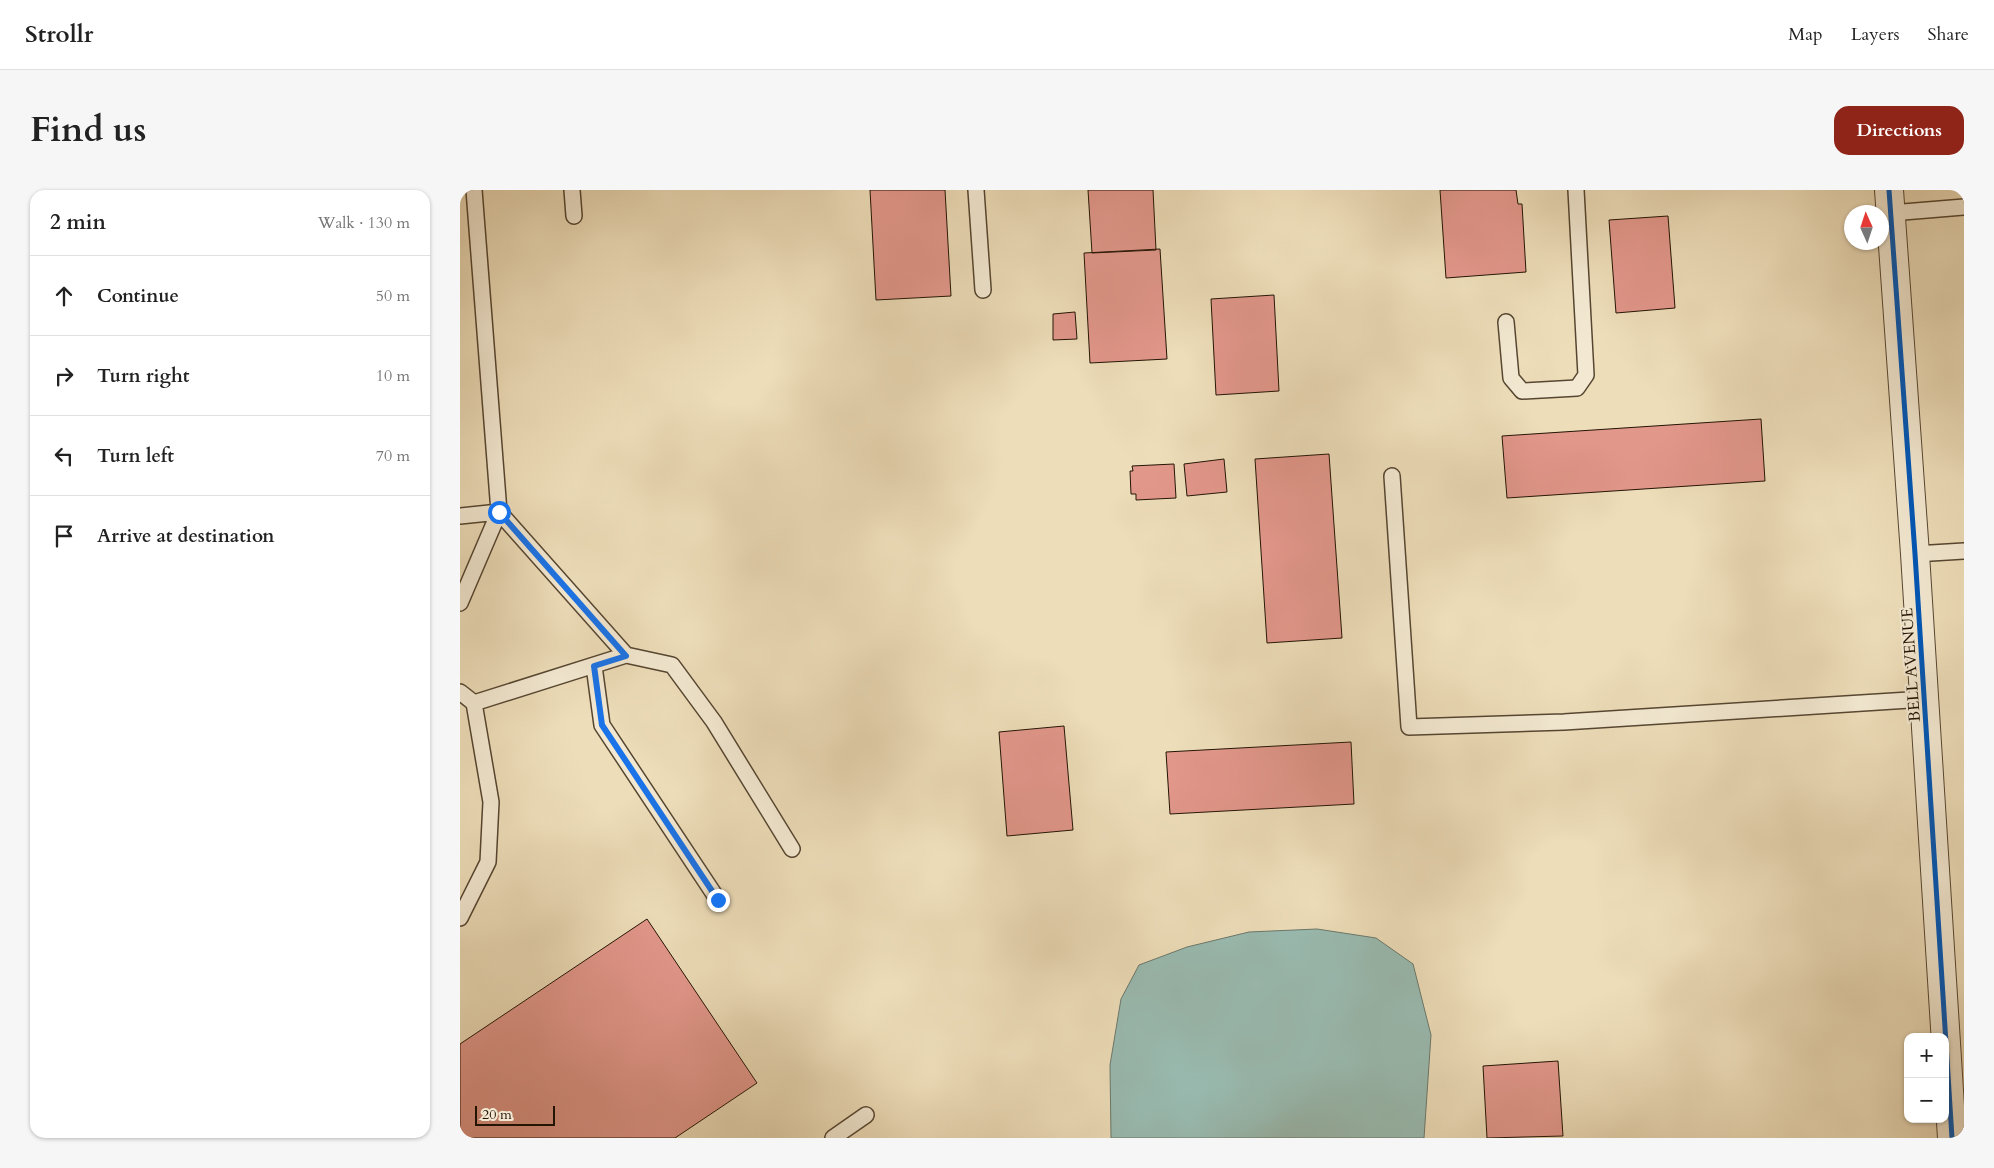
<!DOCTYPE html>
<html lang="en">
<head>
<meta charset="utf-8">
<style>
	:root { --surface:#fff; --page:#f6f6f6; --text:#222; --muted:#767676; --line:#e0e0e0; --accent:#8f2418 }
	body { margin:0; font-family:Cardo,serif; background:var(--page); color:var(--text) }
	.controls { position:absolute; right:15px; bottom:15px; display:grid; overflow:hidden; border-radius:10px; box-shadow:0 1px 4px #0004 }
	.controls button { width:45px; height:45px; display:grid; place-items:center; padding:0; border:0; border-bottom:1px solid var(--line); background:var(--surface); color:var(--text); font:25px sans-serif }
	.compass { position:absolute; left:1384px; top:15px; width:45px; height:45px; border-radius:50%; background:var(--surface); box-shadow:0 1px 4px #0004; rotate:357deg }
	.scale { position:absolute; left:15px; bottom:12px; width:80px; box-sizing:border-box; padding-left:5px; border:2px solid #231404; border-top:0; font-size:14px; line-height:18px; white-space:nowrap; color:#231404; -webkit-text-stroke:4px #f3e9d2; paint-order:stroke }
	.stop { position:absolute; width:15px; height:15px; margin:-11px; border:4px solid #1a73e8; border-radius:50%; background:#fff }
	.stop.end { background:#1a73e8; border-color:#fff; box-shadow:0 1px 5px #0008 }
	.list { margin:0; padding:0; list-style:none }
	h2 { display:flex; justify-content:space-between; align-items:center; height:65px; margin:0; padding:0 20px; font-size:21px }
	h2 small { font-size:16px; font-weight:400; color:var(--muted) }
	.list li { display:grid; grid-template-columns:32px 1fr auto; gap:15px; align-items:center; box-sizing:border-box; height:80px; padding:0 20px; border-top:1px solid var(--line) }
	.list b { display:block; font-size:19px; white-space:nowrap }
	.list em { font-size:16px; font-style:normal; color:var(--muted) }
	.icon { flex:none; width:28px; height:28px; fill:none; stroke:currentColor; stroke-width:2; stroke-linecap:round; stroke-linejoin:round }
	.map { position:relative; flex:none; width:1504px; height:948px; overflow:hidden; border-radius:15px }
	header { display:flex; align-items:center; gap:30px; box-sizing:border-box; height:70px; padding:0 25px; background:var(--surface); border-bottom:1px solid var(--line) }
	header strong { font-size:24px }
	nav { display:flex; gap:28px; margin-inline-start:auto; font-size:18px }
	.intro { display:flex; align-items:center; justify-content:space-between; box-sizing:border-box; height:120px; padding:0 30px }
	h1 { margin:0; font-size:35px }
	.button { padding:12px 22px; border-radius:15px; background:var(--accent); color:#fff; font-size:18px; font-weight:700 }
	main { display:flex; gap:30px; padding:0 30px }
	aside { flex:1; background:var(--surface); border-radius:15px; box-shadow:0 1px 4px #0004 }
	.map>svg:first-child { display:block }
</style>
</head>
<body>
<header>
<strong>Strollr</strong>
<nav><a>Map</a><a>Layers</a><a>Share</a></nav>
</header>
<div class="intro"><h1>Find us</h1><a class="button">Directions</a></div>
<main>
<aside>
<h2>2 min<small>Walk · 130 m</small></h2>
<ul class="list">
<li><svg class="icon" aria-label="ahead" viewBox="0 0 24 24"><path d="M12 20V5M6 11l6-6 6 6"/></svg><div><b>Continue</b></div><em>50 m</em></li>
<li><svg class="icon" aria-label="right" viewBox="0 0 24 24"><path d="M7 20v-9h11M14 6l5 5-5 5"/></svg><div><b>Turn right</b></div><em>10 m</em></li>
<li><svg class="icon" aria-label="left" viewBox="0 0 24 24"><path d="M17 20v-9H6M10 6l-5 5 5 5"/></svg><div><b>Turn left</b></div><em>70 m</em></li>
<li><svg class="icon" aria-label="arrive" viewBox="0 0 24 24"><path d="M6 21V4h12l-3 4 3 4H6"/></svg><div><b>Arrive at destination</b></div></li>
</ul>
</aside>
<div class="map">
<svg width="1504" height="948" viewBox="0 0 1504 948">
	<rect width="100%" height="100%" fill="#edddb9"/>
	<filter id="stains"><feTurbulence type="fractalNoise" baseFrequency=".004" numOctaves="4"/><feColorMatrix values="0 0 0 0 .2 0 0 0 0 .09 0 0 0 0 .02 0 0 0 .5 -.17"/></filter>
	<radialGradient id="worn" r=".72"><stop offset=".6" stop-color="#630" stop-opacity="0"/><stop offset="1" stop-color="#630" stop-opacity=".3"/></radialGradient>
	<path fill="#99bbb1" stroke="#6a786c" d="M 857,739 L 916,748 L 953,774 L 971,845 L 964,948 L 651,948 L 650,875 L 661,809 L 679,775 L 727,757 L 789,742 Z"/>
	<path fill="#e2978b" stroke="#231404" d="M 410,0 L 485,0 L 491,106 L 416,110 Z
		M 628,0 L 693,0 L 696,60 L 632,63 Z
		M 980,0 L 1056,0 L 1058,14 L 1062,14 L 1066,82 L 986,88 Z
		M 1208,26 L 1215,118 L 1156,123 L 1149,30 Z
		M 700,59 L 707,169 L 630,173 L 624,63 Z
		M 814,105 L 819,201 L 756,205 L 751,109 Z
		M 615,122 L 617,149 L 593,150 L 593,124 Z
		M 1301,229 L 1305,291 L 1047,308 L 1042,246 Z
		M 869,264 L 882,448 L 807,453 L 795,269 Z
		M 764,269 L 767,302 L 727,306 L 724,274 Z
		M 714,274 L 716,308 L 676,310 L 676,304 L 671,304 L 670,281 L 673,281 L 672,276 Z
		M 604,536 L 613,640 L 547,646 L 539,542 Z
		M 891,552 L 894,614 L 710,624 L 706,562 Z
		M 187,729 L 297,893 L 215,948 L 0,948 L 0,854 Z
		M 1098,871 L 1103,946 L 1027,948 L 1023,876 Z"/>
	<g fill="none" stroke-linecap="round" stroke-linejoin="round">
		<g stroke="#564631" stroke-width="18">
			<path id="lane" d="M 14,0 L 39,322 L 166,465
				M 112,0 L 114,26
				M 516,0 L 523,100
				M 1431,23 L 1504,17
				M 1046,132 L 1051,188 L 1062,201 L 1117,198 L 1126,185 L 1116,0
				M 932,286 L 949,537 L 1104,532 L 1465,509
				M 0,326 L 39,322 L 0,413
				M 1455,364 L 1504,361
				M 134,476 L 142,535 L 258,710
				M 0,502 L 14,513 L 166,465 L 212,475 L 254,532 L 332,659
				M 0,728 L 28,672 L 31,612 L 14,513
				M 373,948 L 406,925"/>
		</g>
		<g stroke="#564631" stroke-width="30">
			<path id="street" d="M 1429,0 L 1455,364 L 1492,948"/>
		</g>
		<use href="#lane" stroke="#f3e9d2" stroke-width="15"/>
		<use href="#street" stroke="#f3e9d2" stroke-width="28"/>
		<g stroke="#f3e9d2" stroke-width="8">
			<path id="cycleway" d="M 1429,0 L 1455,364 L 1492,948"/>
		</g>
		<use href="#cycleway" stroke="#0057b8" stroke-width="5"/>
	</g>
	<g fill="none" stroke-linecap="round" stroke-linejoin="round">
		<path stroke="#1a73e8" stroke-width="6" d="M 39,322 L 166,466 L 134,476 L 142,535 L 258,710"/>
	</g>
	<g text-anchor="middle" stroke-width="4" stroke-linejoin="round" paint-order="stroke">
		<g font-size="16" fill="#231404" stroke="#f3e9d2">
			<text transform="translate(1450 475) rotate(-94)" y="6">BELL AVENUE</text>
		</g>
	</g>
	<rect width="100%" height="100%" filter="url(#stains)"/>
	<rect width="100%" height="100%" fill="url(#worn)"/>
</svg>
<div class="controls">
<button>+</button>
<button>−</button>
</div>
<svg class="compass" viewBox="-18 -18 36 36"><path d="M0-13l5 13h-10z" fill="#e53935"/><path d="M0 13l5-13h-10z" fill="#767676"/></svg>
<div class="scale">20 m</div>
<div class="stop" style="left:39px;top:322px"></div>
<div class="stop end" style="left:258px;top:710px"></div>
</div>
</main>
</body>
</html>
